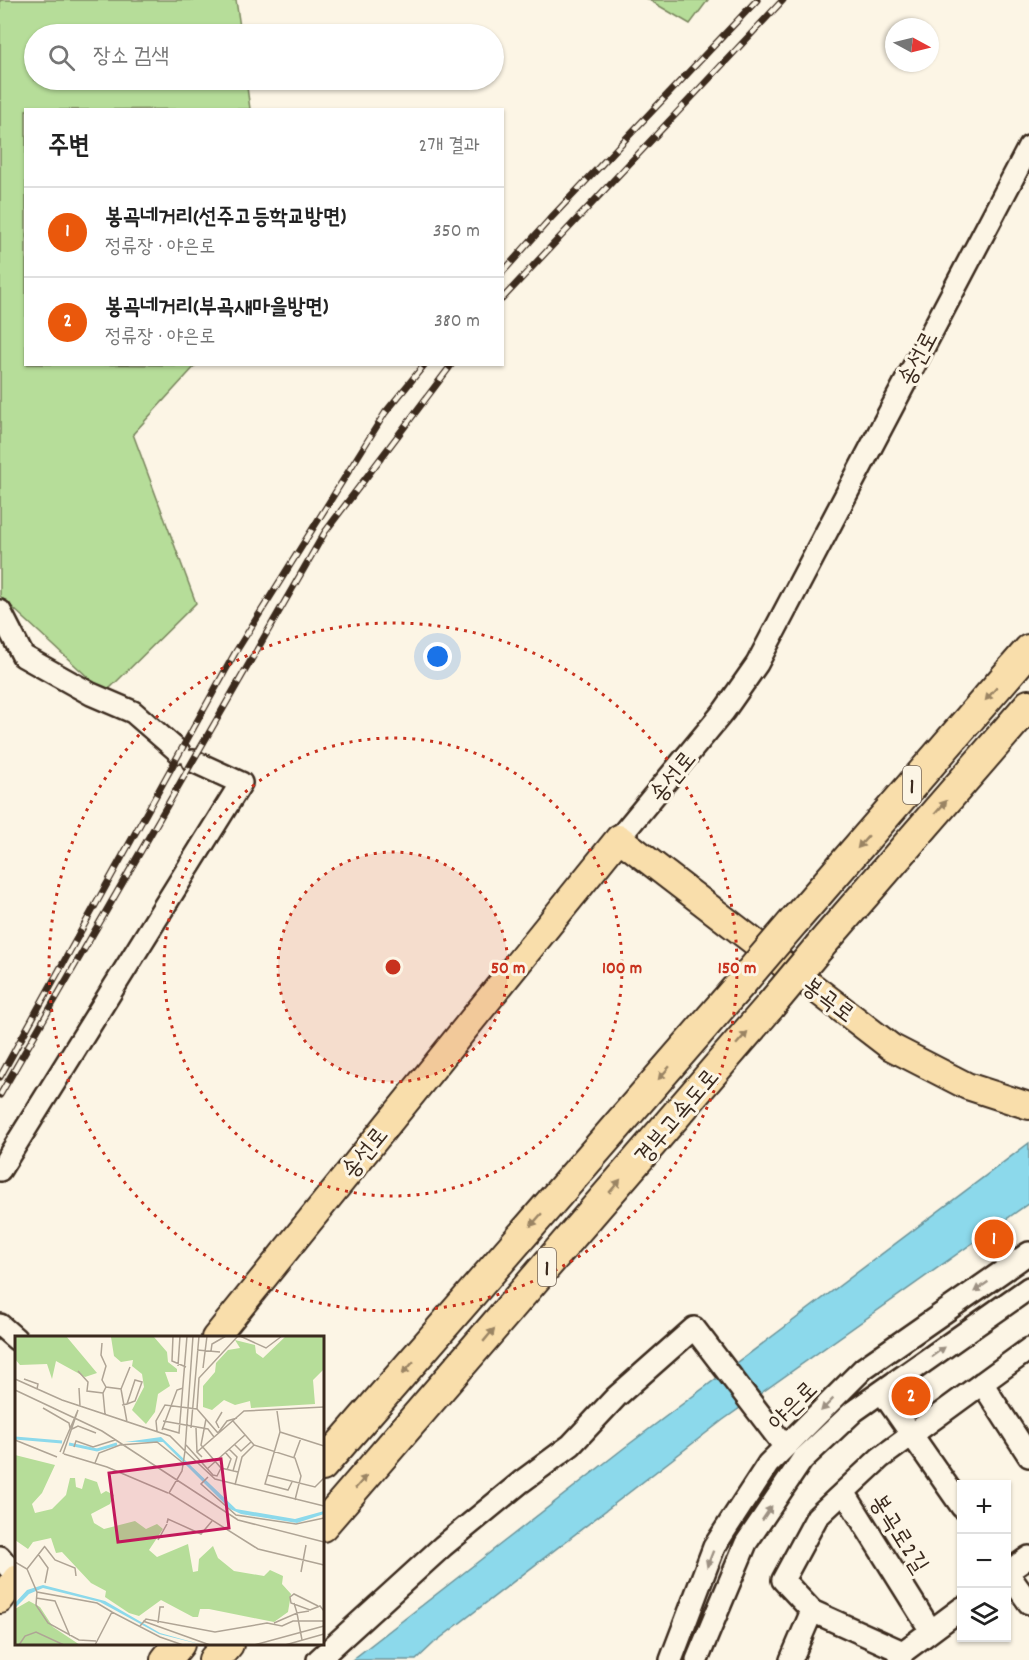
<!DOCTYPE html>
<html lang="ko">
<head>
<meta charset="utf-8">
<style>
	:root { --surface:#fff; --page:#f2f2f2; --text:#222; --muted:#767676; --line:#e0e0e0; --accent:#ea580c }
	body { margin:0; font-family:Dekko,"Poor Story",sans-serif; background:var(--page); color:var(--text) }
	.controls { position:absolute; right:18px; bottom:18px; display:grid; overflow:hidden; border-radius:0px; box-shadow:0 2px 4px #0004 }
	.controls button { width:54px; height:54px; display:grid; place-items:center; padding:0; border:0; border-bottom:2px solid var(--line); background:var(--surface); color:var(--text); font:30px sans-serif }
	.compass { position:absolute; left:885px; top:18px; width:54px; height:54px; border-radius:50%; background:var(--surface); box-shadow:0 2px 4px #0004; rotate:97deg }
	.you { position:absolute; left:438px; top:657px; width:21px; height:21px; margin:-15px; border:4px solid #fff; border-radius:50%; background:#1a73e8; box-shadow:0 0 0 9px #1a73e833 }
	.badge { display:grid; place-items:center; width:39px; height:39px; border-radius:50%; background:var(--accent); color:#fff; font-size:20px; font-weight:700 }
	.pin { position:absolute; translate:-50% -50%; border:3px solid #fff; box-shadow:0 2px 6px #0006 }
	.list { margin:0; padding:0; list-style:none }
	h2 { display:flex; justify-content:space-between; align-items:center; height:78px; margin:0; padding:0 24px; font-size:26px }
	h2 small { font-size:20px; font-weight:400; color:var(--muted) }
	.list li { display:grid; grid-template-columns:39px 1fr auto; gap:18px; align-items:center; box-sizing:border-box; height:90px; padding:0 24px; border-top:2px solid var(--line) }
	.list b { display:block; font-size:22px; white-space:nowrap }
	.list p { margin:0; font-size:20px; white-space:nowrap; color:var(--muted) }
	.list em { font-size:20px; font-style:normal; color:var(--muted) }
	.icon { flex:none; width:33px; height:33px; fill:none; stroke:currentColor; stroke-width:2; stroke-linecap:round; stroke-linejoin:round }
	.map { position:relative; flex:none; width:1029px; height:1660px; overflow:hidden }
	.search { position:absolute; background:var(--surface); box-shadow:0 2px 4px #0004; left:24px; top:24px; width:480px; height:66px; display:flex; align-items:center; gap:15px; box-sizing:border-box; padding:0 21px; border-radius:33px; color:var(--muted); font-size:22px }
	.panel { position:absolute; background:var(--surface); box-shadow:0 2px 4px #0004; left:24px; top:108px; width:480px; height:258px; border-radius:0px }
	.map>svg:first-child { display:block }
</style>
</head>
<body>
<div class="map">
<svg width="1029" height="1660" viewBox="0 0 1029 1660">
	<rect width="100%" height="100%" fill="#fcf5e5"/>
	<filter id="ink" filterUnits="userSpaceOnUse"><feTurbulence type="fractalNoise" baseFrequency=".0167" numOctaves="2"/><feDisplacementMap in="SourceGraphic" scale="12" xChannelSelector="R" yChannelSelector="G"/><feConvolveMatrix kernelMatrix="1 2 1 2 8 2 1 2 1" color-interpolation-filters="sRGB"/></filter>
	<g filter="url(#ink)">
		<path fill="#b6dd99" stroke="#78845c" stroke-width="1.5" d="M 0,0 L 236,0 L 241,34 L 34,34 L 34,80 L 246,80 L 250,109 L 26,110 L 26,364 L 196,365 L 133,434 L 196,603 L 105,693 L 0,596 Z
			M 649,0 L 708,0 L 690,24 Z"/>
		<path fill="#8cd9eb" stroke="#6c9399" stroke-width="1.5" d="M 1029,1143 L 1029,1203 L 723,1420 L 434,1643 L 416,1660 L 352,1660 L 624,1448 Z"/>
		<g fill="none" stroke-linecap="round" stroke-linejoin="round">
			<g stroke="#3b2a1e" stroke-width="26">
				<path id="minor" d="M 0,611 L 23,656 L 91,694 L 133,712 L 179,752
					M 619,838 L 724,711 L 757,664 L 1029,147
					M 0,1170 L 241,783 L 193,761
					M 0,1325 L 16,1339
					M 982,1383 L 1029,1456
					M 882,1392 L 962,1507
					M 844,1492 L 931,1631
					M 0,1557 L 16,1576
					M 1006,1571 L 1029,1603
					M 1006,1573 L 1029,1557
					M 903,1652 L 812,1611 L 783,1580 L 817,1517 L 880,1458 L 1029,1349
					M 318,1660 L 443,1546 L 521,1482 L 571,1445 L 616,1397 L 694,1328 L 785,1447
					M 671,1660 L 714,1547 L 768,1464 L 864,1368 L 1029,1253
					M 697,1660 L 746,1543 L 802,1460 L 854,1411 L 1029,1288
					M 791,1660 L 812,1611
					M 900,1660 L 903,1652 L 962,1608"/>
			</g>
			<g stroke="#3b2a1e" stroke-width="30">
				<path id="major" d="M 215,1338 L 619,838 L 891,1047 L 967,1086 L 1029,1106
					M 0,1600 L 16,1579"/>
			</g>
			<g stroke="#3b2a1e" stroke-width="34">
				<path id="highway" d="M 795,920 L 1029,650
					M 820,946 L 1029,705
					M 322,1466 L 743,981
					M 322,1526 L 770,1006
					M 166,1660 L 179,1644
					M 214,1660 L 228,1644"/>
			</g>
			<use href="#minor" stroke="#fcf5e5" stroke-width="21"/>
			<use href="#major" stroke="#f9deab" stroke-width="26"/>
			<use href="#highway" stroke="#f9deab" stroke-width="30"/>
			<g stroke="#3b2a1e" stroke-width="7">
				<path id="rail" d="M 502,273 L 549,220 L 757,0
					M 502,299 L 783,0
					M 0,1077 L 235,653 L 385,413 L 425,364
					M 0,1095 L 325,532 L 452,364"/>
			</g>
			<use href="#rail" stroke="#fcf5e5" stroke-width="4.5" stroke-dasharray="14" stroke-linecap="butt"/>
			<g stroke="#3b2a1e" stroke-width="34" stroke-linecap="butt">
				<path id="highway-bridge" d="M 743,981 L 795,920
					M 770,1006 L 820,946"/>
			</g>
			<use href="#highway-bridge" stroke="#f9deab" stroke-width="30"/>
		</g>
		<defs><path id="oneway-solid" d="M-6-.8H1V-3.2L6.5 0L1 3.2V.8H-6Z" transform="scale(1.5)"/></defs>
		<g fill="#9a8464">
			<use href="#oneway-solid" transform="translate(991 694) rotate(131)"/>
			<use href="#oneway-solid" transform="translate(941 807) rotate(-49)"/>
			<use href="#oneway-solid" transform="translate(863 842) rotate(131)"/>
			<use href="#oneway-solid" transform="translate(742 1038) rotate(-49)"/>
			<use href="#oneway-solid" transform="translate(664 1073) rotate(131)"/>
			<use href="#oneway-solid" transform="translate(615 1186) rotate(-50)"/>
			<use href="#oneway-solid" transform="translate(536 1220) rotate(131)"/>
			<use href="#oneway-solid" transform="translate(489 1335) rotate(-50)"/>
			<use href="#oneway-solid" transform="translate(408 1368) rotate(131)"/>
			<use href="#oneway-solid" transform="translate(361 1482) rotate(-49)"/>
		</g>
		<g fill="#9c9082">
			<use href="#oneway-solid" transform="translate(981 1287) rotate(145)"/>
			<use href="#oneway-solid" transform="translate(938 1352) rotate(-35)"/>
			<use href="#oneway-solid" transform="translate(827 1405) rotate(135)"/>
			<use href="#oneway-solid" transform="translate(767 1513) rotate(-56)"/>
			<use href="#oneway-solid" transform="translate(710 1559) rotate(111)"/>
		</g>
	</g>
	<circle cx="393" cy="967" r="115" fill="#c8321e" fill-opacity=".12"/>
	<g fill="none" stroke="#c8321e" stroke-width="3" stroke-dasharray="3 6">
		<circle cx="393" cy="967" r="115"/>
		<circle cx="393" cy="967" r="229"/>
		<circle cx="393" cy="967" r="344"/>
	</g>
	<g text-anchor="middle" stroke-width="6" stroke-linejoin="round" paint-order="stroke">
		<g fill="#fcf5e5" stroke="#75675a" stroke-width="1.5">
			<rect x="903" y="766" width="18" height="38" rx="4.5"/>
			<rect x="538" y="1248" width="18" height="38" rx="4.5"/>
		</g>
		<g font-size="22" font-weight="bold" fill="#3b2a1e">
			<text x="912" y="793">1</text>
			<text x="547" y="1275">1</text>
		</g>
		<g font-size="24" fill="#3b2a1e" stroke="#fcf5e5">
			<text transform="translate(917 358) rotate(-62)" y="8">송선로</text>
			<text transform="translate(672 776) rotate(-51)" y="8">송선로</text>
			<text transform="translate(829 999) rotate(37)" y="8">봉곡로</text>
			<text transform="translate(676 1116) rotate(-50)" y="8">경부고속도로</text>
			<text transform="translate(364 1152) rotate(-51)" y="8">송선로</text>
			<text transform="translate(792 1405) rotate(-45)" y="8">야은로</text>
			<text transform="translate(900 1533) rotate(58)" y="8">봉곡로2길</text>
		</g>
	</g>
	<g transform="translate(15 1336)">
		<rect width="309" height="309" fill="#fcf5e5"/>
		<path d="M 0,0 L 51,0 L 82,37 L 70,41 L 41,25 L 37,43 L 32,28 L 5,29 L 0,23 ZM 271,0 L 309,0 L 309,33 L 298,44 L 300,68 L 236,72 L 235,65 L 220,69 L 209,64 L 197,74 L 188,71 L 188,50 L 200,36 L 201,27 L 213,14 L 225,12 L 220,4 L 240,9 L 241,17 L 248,22 ZM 96,1 L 139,1 L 152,16 L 153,26 L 162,33 L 162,36 L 150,36 L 155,50 L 143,58 L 140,76 L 131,88 L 117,74 L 129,51 L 127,38 L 117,30 L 118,24 L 106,26 L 99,20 ZM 0,119 L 40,129 L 27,157 L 17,168 L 20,177 L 37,173 L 51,159 L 55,142 L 60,142 L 61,151 L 67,153 L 70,142 L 82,146 L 86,158 L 91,155 L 99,159 L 95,168 L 76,178 L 79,187 L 89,193 L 120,185 L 131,193 L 142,188 L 148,193 L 134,214 L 142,221 L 173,208 L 178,236 L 183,235 L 184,223 L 198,210 L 203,222 L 219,235 L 249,240 L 255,234 L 268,240 L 267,248 L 276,258 L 273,276 L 259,286 L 194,273 L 185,273 L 183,281 L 178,281 L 146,264 L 124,280 L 114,277 L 90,261 L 91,255 L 76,247 L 47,216 L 41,217 L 36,202 L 18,206 L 13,213 L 0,204 ZM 14,265 L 25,271 L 38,291 L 65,309 L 0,309 L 0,273 Z" fill="#b6dd99"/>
		<path d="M 146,101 L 221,173 L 280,183 L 309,175 L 309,178 L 282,187 L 226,178 L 215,173 L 148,106 L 110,106 ZM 28,249 L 90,265 L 145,297 L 188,309 L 144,298 L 85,266 L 28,252 L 14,258 L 0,272 L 0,267 L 12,254 Z" fill="#8cd9eb"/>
		<path fill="none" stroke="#8cd9eb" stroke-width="3" d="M 0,102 L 47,106M 54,108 L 82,114 L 102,108"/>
		<path fill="none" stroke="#afa495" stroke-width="1.5" d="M 158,0 L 157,25 L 171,31M 178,0 L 170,115 L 200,143 L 309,170M 225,0 L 251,12 L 267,0M 87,7 L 86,19 L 91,30 L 87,44 L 91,51 L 106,53 L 112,86M 182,14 L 205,16M 196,15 L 197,8 L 211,0M 163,30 L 165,0M 188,32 L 192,0M 63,35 L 73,46 L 72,55 L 88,57M 0,43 L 47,64 L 155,100 L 170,115 L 167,135 L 154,157 L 243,213 L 309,229M 9,43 L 23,48 L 22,53M 64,52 L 65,70M 106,53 L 115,31M 0,54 L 87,95 L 223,184 L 309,206M 107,69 L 112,68 L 120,44 L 127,46 L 120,65 L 112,68M 28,72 L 54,87 L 55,92M 182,73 L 184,42 L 223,0M 262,75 L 265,96M 90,78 L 88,57 L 91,51M 191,83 L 186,109 L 206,132 L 223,136M 148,85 L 193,93 L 199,101M 218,85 L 239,109M 147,92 L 164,97 L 172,0M 176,92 L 184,0M 181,92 L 182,116M 204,92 L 201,86 L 207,76M 57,93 L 63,90 L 81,97M 147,94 L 162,54 L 168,52M 142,95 L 141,85 L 150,69 L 182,73 L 203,97 L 212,85 L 222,82M 0,104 L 42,121M 219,108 L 226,115 L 236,106M 171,109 L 198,139 L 202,140 L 206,132M 59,111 L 61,105 L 78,111 L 100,104M 214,113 L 222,121 L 218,135M 45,116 L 63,74 L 48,118M 210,116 L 216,123 L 212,134M 49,118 L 92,131 L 153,157M 187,121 L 182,116 L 229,75 L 309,71M 279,121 L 286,102M 80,127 L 84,117 L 105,109 L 142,106 L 168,127M 192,133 L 230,99M 252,139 L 300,151 L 309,142M 193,141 L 186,148 L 221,179 L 281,188 L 309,182M 277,146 L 273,154 L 250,148 L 265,96 L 309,110M 220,149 L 227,121 L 239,109 L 280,122 L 286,140 L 280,164M 152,187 L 153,183 L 186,198 L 197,185M 143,204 L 152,188M 30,211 L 40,224 L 60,232 L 61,240M 23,218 L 33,232 L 30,247M 0,226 L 12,233 L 22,256 L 82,267 L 97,276M 12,233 L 30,210M 286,236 L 291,209M 22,256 L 21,269 L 33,287 L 64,304 L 81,305M 21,262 L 40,265 L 55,300M 279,267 L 282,277 L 294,275M 303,270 L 279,258 L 275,261 L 276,267 L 295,274 L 305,270 L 309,275M 128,285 L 195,309M 143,287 L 145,271 L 149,271M 259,287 L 282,277 L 287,304M 125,290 L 131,283 L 200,296 L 252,287 L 267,290 L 278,285 L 309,285M 4,309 L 10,300 L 21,296 L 49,309M 80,309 L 97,276 L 145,301 L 168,309M 239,309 L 309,290M 270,309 L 309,298"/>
		<path fill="#c2185b" fill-opacity="0.15" stroke="#c2185b" stroke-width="3" d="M 206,123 L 214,192 L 103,206 L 94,137 Z"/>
		<rect width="309" height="309" fill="none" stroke="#3b2a1e" stroke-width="3"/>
	</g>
	<circle cx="393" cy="967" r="9" fill="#c8321e" stroke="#fcf5e5" stroke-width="3"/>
	<g font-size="18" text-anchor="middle" font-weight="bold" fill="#c8321e" stroke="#fcf5e5" stroke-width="6" stroke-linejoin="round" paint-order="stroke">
		<text x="508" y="973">50 m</text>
		<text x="622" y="973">100 m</text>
		<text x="737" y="973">150 m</text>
	</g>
</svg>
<div class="controls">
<button>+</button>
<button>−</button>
<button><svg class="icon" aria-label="layers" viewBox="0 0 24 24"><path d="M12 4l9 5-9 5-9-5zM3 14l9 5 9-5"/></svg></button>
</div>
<svg class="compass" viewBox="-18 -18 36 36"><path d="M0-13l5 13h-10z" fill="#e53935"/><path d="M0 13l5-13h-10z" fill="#767676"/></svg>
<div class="you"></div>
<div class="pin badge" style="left:994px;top:1239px">1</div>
<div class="pin badge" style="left:911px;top:1396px">2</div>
<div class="search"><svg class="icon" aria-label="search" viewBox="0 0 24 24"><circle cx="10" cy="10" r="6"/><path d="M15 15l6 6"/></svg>장소 검색</div>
<section class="panel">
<h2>주변<small>2개 결과</small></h2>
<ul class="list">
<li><span class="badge">1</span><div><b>봉곡네거리(선주고등학교방면)</b><p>정류장 · 야은로</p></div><em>350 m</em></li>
<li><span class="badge">2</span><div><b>봉곡네거리(부곡새마을방면)</b><p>정류장 · 야은로</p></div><em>380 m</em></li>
</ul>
</section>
</div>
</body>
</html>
